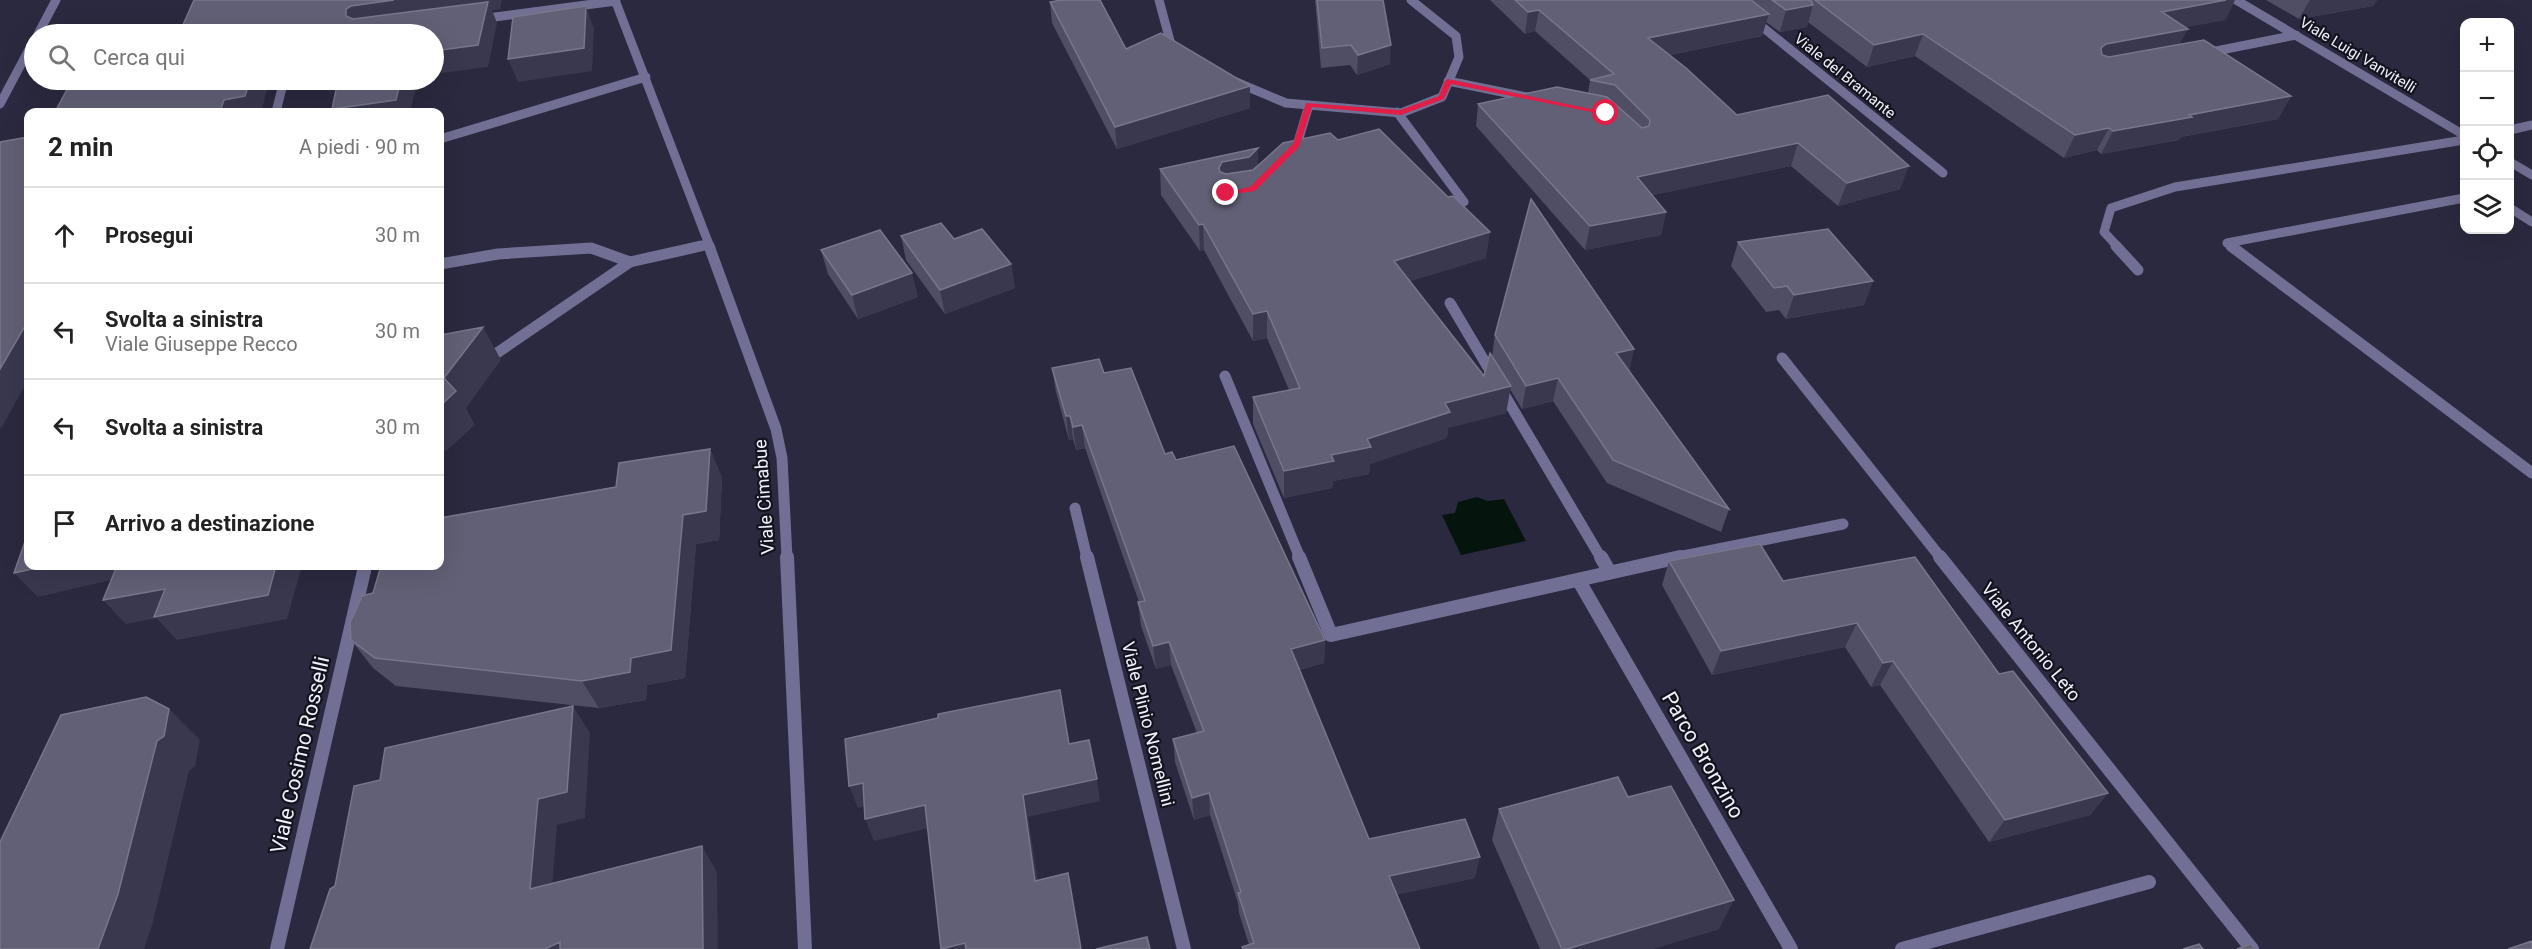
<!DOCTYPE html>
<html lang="it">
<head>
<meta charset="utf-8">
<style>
	:root { --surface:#fff; --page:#f6f6f6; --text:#222; --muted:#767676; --line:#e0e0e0 }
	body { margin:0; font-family:Roboto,sans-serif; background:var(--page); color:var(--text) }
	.controls { position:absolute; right:18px; top:18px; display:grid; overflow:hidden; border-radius:12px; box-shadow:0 6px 24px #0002 }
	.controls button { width:54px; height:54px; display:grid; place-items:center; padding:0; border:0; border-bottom:2px solid var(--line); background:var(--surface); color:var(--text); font:30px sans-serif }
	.stop { position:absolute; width:18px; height:18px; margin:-14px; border:4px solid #e11d48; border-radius:50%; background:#fff }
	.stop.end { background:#e11d48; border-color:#fff; box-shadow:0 2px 6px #0008 }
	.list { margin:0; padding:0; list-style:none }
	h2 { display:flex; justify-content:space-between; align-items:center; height:78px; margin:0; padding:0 24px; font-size:26px }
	h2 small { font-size:20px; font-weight:400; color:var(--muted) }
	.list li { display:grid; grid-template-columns:39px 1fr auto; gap:18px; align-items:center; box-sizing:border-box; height:96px; padding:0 24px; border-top:2px solid var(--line) }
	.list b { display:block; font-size:22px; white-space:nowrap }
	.list p { margin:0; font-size:20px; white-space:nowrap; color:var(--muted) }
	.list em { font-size:20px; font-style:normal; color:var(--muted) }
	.icon { flex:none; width:33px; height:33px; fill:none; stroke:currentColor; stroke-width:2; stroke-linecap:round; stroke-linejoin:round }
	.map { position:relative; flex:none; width:2532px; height:949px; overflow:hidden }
	.search { position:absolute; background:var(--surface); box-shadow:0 6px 24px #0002; left:24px; top:24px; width:420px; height:66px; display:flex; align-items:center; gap:15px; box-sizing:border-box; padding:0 21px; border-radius:33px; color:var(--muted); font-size:22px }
	.panel { position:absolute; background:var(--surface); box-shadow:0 6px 24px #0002; left:24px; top:108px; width:420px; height:462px; border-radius:12px }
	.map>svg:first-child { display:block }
</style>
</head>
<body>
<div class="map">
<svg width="2532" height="949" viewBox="0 0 2532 949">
	<rect width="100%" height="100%" fill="#2a293f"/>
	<path fill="#06140e" d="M 1477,497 L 1488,501 L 1504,499 L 1526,541 L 1461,555 L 1442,515 L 1455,513 L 1458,502 Z"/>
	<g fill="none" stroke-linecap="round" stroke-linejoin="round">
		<path stroke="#716f93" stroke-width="9" d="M 2510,208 L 2532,222
			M 2233,247 L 2227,243 L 2464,198"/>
		<path stroke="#716f93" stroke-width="11" d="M 2231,246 L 2532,473"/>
		<path stroke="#716f93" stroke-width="9" d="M 615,0 L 710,247
			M 1159,0 L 1173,52
			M 1729,0 L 1943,173
			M 2236,0 L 2464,135
			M 480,19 L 616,1
			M 38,34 L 56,0
			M 2206,53 L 2296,35
			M 1448,81 L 1532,98
			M 1236,82 L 1286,103 L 1401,113 L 1442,97 L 1459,57 L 1456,36 L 1411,0
			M 0,104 L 34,40
			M 276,112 L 284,80
			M 1397,112 L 1464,202
			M 2510,130 L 2532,125
			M 440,139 L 646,77
			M 1289,153 L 1297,145 L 1309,105
			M 2510,162 L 2532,175
			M 694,247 L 709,244
			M 2118,247 L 2104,232 L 2111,208 L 2175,187 L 2464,140"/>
		<path stroke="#716f93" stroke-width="11" d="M 709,246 L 776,429 L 782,458 L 787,558
			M 2116,246 L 2138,270
			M 440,264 L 498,254 L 591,248 L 630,262 L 701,246
			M 1450,303 L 1601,558
			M 484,356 L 494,355 L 630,262
			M 1782,358 L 1941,558
			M 1225,376 L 1300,558
			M 1075,508 L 1087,558
			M 1673,558 L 1843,524"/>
		<path stroke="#716f93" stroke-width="14" d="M 787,557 L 805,949
			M 1087,557 L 1184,949
			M 1299,557 L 1331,635 L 1680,557
			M 1601,557 L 1609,571
			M 1940,557 L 2252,949
			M 1579,581 L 1791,949
			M 277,949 L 364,571
			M 1902,949 L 2149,882"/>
	</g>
	<path fill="#4f4e65" d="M 1315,0 L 1383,0 L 1390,64 L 1357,75 L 1350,65 L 1321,68 Z
		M 1490,0 L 2235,0 L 2225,20 L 2185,27 L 2180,44 L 2291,96 L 2278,119 L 2181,137 L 2179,140 L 2101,154 L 2097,150 L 2064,158 L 1915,56 L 1867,67 L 1808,22 L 1807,27 L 1780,32 L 1766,22 L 1762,36 L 1670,55 L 1737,115 L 1900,189 L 1838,206 L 1791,166 L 1653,195 L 1666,212 L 1661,235 L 1585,250 L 1476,126 L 1478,104 L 1588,93 L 1590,80 L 1535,31 L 1525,34 Z
		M 2266,0 L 2377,0 L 2373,6 L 2299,19 Z
		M 1050,2 L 1126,49 L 1250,86 L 1250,108 L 1117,149 L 1052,23 Z
		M 1338,140 L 1486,258 L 1410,281 L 1484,376 L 1492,356 L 1495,335 L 1634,349 L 1629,371 L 1729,509 L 1721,532 L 1607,483 L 1553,401 L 1522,409 L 1510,389 L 1506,413 L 1448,428 L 1447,438 L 1370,464 L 1369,474 L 1333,481 L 1332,488 L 1284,498 L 1253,424 L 1253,397 L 1289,390 L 1267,338 L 1253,341 L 1204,250 L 1200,251 L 1161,195 L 1160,169 L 1258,148 L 1258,165 Z
		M 901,236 L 954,239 L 1011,264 L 1015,288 L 945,314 L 906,260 Z
		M 1738,242 L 1873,281 L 1864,305 L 1786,319 L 1779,310 L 1766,312 L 1731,266 Z
		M 821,250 L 918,297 L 858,319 L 828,274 Z
		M 1052,368 L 1104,373 L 1165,454 L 1176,460 L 1325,640 L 1324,663 L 1299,670 L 1369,839 L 1475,878 L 1397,894 L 1420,949 L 1242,949 L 1242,947 L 1249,945 L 1239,913 L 1238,903 L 1210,815 L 1194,820 L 1175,762 L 1173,739 L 1197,733 L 1171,665 L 1156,669 L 1141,626 L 1138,602 L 1139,602 L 1085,448 L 1076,450 L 1073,439 L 1069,440 L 1056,392 Z
		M 710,449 L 722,478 L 719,540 L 696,544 L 685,678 L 647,685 L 646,700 L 599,708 L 396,686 L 373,668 L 351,640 L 616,487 Z
		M 1669,561 L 1783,581 L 1999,674 L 2108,793 L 2090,815 L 1989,842 L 1880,685 L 1871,687 L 1845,647 L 1712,675 L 1662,585 Z
		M 1628,797 L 1719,929 L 1652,949 L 1540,949 L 1492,840 L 1499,809 Z"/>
	<path fill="#39384f" d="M 394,0 L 502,0 L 500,9 L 492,10 L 497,23 L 488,67 L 434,74 L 434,51 L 346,16 L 346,9 L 351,6 Z
		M 2226,0 L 2235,0 L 2225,20 L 2151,34 L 2162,12 Z
		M 2310,0 L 2377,0 L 2373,6 L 2299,19 Z
		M 1813,5 L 1807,27 L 1780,32 L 1786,10 Z
		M 586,6 L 594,29 L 592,71 L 518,82 L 508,59 Z
		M 1539,10 L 1535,31 L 1525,34 L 1528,12 Z
		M 1769,14 L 1762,36 L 1644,60 L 1648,38 Z
		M 2188,29 L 2176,51 L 2091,70 L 2101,48 L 2106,44 Z
		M 1923,34 L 1915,56 L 1867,67 L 1874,45 Z
		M 1391,45 L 1390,64 L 1357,75 L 1358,55 Z
		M 250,80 L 278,80 L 276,86 L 268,87 L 261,112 L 220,112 L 224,100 Z
		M 288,80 L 318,80 L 290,84 Z
		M 401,80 L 418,80 L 410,112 L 334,112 L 332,109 Z
		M 1250,86 L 1250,108 L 1117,149 L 1115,127 Z
		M 2291,96 L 2278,119 L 2181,137 L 2179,140 L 2101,154 L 2113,131 Z
		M 2109,128 L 2097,150 L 2064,158 L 2075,135 Z
		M 1798,143 L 1791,166 L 1631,200 L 1637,177 Z
		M 1258,148 L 1258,174 L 1222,187 L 1219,168 L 1222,162 Z
		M 1909,166 L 1900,189 L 1838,206 L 1847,183 Z
		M 1666,212 L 1661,235 L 1585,250 L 1590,226 Z
		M 1203,224 L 1204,250 L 1200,251 L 1199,225 Z
		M 1490,232 L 1486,258 L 1391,287 L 1394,261 Z
		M 1011,264 L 1015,288 L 945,314 L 940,290 Z
		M 912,273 L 918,297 L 858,319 L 852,295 Z
		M 1873,281 L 1864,305 L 1786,319 L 1794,295 Z
		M 1267,311 L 1267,338 L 1253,341 L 1253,314 Z
		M 28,321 L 28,380 L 2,427 L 0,428 L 0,369 Z
		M 483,327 L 501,360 L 466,408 L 475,425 L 447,450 L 440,453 L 440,406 L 444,378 Z
		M 1634,349 L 1629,373 L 1616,353 Z
		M 1558,378 L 1553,401 L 1522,409 L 1526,386 Z
		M 1511,386 L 1506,413 L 1448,428 L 1447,438 L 1370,464 L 1369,474 L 1333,481 L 1332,488 L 1284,498 L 1284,471 L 1331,455 L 1445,403 Z
		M 1066,416 L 1070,416 L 1073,439 L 1069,440 Z
		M 1082,425 L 1085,448 L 1076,450 L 1073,427 Z
		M 710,449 L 722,478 L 719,540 L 696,544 L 685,678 L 647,685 L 646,700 L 599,708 L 582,681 L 631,658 L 683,515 Z
		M 46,566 L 141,566 L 146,572 L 38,597 L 14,573 Z
		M 276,566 L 302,566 L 287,619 L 177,640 L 156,618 L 126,624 L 103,600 Z
		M 1857,623 L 1845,647 L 1712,675 L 1721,651 Z
		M 1325,640 L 1324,663 L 1290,672 L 1291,649 Z
		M 1169,642 L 1171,665 L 1156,669 L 1153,646 Z
		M 1893,661 L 1880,685 L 1871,687 L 1883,663 Z
		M 573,706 L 590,733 L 585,818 L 557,825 L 550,914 L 530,889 L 538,799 Z
		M 169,709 L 200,740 L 195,766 L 189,771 L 153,922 L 144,949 L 98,949 L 157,741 Z
		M 1097,779 L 1100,801 L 1028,817 L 1041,901 L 1035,881 L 1023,795 Z
		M 863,783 L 871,805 L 858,808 L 849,786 Z
		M 1209,793 L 1210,815 L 1194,820 L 1192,798 Z
		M 2108,793 L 2090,815 L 1989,842 L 2005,820 Z
		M 925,805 L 933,827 L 874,841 L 865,819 Z
		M 702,846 L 717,872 L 718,949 L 703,949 Z
		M 1480,857 L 1475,878 L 1387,897 L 1389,876 Z
		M 1068,873 L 1072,894 L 1082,949 L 1081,949 Z
		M 1734,900 L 1719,929 L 1652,949 L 1567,949 Z
		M 560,942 L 566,949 L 545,949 Z
		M 965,943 L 967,949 L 944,949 Z"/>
	<path fill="#616076" stroke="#77768b" stroke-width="1.5" d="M 194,0 L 394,0 L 351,6 L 346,9 L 346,16 L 353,19 L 488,2 L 478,45 L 434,51 L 434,34 L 179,34 Z
		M 1062,0 L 1100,0 L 1126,49 L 1161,33 L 1250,86 L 1115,127 L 1050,2 Z
		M 1317,0 L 1383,0 L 1391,45 L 1358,55 L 1351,45 L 1322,48 Z
		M 1515,0 L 1751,0 L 1769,14 L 1648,38 L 1686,68 L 1737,115 L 1828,95 L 1909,166 L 1847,183 L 1798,143 L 1637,177 L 1666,212 L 1590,226 L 1478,104 L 1557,87 L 1607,97 L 1642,128 L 1649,126 L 1650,120 L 1615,85 L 1590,80 L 1614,74 L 1539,10 L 1528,12 Z
		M 1772,0 L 1811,0 L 1813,5 L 1786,10 Z
		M 1815,0 L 2226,0 L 2162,12 L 2188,29 L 2106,44 L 2101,48 L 2102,55 L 2109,57 L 2204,40 L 2291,96 L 2189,115 L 2192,117 L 2113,131 L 2109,128 L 2075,135 L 1923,34 L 1874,45 Z
		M 586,6 L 584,48 L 508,59 L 513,17 Z
		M 72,80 L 250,80 L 245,96 L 224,100 L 220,112 L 55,112 Z
		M 338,80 L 401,80 L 396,100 L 332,109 Z
		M 1379,129 L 1448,197 L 1453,196 L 1490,232 L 1394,261 L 1484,376 L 1490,353 L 1511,386 L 1445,403 L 1450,412 L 1367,439 L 1371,447 L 1331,455 L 1334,461 L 1284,471 L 1253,397 L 1300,388 L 1267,311 L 1253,314 L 1203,224 L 1199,225 L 1160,169 L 1258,148 L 1249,157 L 1222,162 L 1219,168 L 1220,172 L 1226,174 L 1253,170 L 1283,143 L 1330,133 L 1338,140 Z
		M 28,137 L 28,321 L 0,369 L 0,142 Z
		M 1531,199 L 1634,349 L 1616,353 L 1729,509 L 1613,460 L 1558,378 L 1526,386 L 1495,335 Z
		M 941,223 L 954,239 L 982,229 L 1011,264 L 940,290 L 901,236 Z
		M 1828,229 L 1873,281 L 1794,295 L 1787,286 L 1774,288 L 1738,242 Z
		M 880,230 L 912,273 L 852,295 L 821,250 Z
		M 483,327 L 444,378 L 456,391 L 440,406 L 440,335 Z
		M 1099,359 L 1104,373 L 1131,368 L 1165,454 L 1172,452 L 1176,460 L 1234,446 L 1325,640 L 1291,649 L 1369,839 L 1465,819 L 1480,857 L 1389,876 L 1420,949 L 1243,949 L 1242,947 L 1254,943 L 1238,893 L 1241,892 L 1209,793 L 1192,798 L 1173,739 L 1204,731 L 1169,642 L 1153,646 L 1138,602 L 1145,601 L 1082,425 L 1073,427 L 1070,416 L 1066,416 L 1052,368 Z
		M 710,449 L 706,511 L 683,515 L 671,650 L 631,658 L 630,672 L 582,681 L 375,658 L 351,640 L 350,623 L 362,596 L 373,593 L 381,566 L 440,566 L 440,518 L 616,487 L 619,463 Z
		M 28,533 L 28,566 L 46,566 L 14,573 Z
		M 1760,544 L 1783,581 L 1915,557 L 1999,674 L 2013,671 L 2108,793 L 2005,820 L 1893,661 L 1883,663 L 1857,623 L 1721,651 L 1669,561 Z
		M 117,566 L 276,566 L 268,595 L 154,617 L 165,589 L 103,600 Z
		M 1060,690 L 1069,744 L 1089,740 L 1097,779 L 1023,795 L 1035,881 L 1068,873 L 1081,949 L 966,949 L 965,943 L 941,949 L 925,805 L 865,819 L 863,783 L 849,786 L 845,739 L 938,718 L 938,714 Z
		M 146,697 L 169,709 L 164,736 L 157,741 L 118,894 L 98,949 L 0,949 L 0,842 L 61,715 Z
		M 573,706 L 567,792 L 538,799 L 530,889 L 702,846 L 703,949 L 560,949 L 560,942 L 545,949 L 310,949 L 330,889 L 335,886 L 354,786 L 380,780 L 385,748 Z
		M 1618,777 L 1628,797 L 1671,786 L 1734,900 L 1567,949 L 1562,949 L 1499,809 Z
		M 1147,937 L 1150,949 L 1096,949 Z
		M 2532,941 L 2532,949 L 2508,949 Z
		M 2199,944 L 2203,949 L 2183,949 Z
		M 2251,944 L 2255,949 L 2237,949 Z"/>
	<path fill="#e11d48" d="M 1448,79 L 1610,113 L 1606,115 L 1451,84 L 1444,99 L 1401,115 L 1312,107 L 1299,147 L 1255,191 L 1226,195 L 1222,193 L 1250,187 L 1293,144 L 1306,103 L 1400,110 L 1439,96 L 1445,81 Z"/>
	<g text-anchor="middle" stroke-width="4.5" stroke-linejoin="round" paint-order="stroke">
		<g font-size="15" fill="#f1f0fd" stroke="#13131d">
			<text transform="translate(2358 55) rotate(31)" y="5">Viale Luigi Vanvitelli</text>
			<text transform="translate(1845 76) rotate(39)" y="5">Viale del Bramante</text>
		</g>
		<g font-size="18" fill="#f1f0fd" stroke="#13131d">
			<text transform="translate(764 497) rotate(-94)" y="6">Viale Cimabue</text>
			<text transform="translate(2031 642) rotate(51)" y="6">Viale Antonio Leto</text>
			<text transform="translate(1148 724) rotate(76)" y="6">Viale Plinio Nomellini</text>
		</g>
		<g font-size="21" fill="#f1f0fd" stroke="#13131d">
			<text transform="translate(300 755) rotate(-77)" y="7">Viale Cosimo Rosselli</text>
			<text transform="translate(1703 755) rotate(60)" y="7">Parco Bronzino</text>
		</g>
	</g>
</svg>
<div class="controls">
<button>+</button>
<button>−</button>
<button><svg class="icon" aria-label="locate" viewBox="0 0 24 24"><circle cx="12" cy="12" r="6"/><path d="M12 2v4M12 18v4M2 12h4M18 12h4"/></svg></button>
<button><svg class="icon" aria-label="layers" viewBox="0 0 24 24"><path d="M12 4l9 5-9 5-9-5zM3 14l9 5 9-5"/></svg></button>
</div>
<div class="stop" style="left:1606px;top:113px"></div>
<div class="stop end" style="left:1226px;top:193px"></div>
<div class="search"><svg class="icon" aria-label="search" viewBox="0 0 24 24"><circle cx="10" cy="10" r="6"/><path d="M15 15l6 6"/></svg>Cerca qui</div>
<section class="panel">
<h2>2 min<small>A piedi · 90 m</small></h2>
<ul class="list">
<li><svg class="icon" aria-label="ahead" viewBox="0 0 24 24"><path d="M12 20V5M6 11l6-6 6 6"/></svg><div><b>Prosegui</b></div><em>30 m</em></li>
<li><svg class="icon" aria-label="left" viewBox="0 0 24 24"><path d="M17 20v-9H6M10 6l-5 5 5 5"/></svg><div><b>Svolta a sinistra</b><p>Viale Giuseppe Recco</p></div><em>30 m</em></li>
<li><svg class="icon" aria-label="left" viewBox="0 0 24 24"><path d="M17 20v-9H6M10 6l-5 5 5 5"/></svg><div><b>Svolta a sinistra</b></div><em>30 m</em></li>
<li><svg class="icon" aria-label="arrive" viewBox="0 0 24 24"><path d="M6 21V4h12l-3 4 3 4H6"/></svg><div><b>Arrivo a destinazione</b></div></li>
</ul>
</section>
</div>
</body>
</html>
